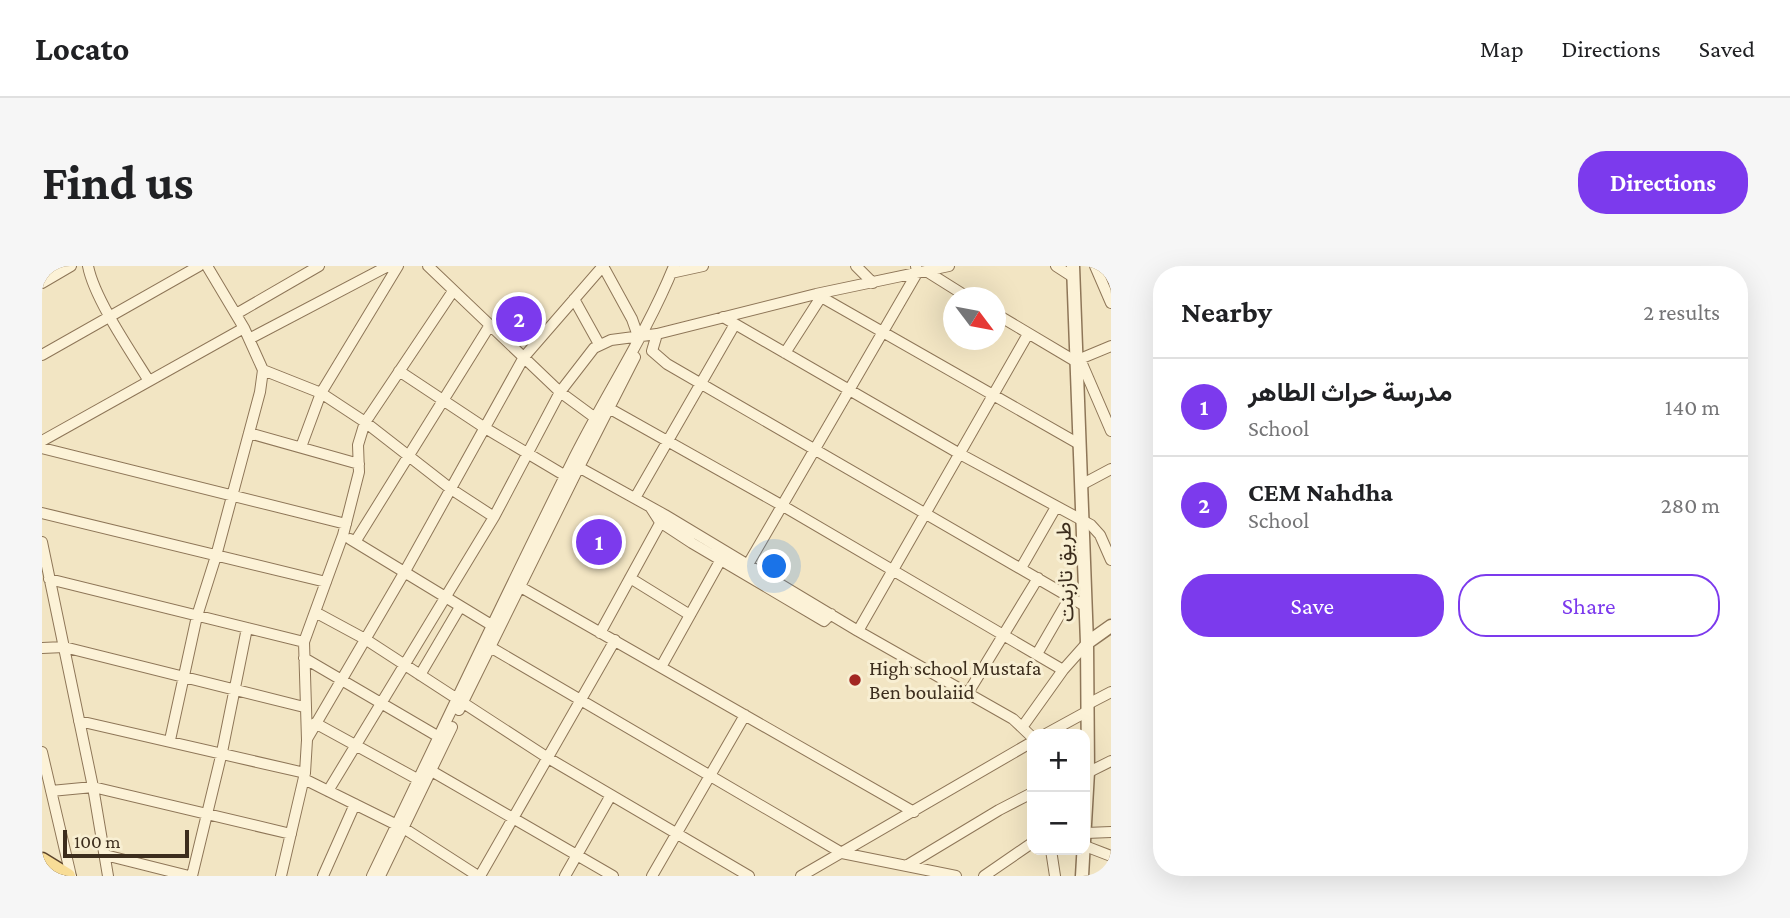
<!DOCTYPE html>
<html lang="en">
<head>
<meta charset="utf-8">
<style>
	:root { --surface:#fff; --page:#f6f6f6; --text:#202124; --muted:#757577; --line:#e0e0e0; --accent:#7c3aed }
	body { margin:0; font-family:"Crimson Pro",Vazirmatn,serif; background:var(--page); color:var(--text) }
	.controls { position:absolute; right:21px; bottom:21px; display:grid; overflow:hidden; border-radius:14px; box-shadow:0 7px 28px #0002 }
	.controls button { width:63px; height:63px; display:grid; place-items:center; padding:0; border:0; border-bottom:2px solid var(--line); background:var(--surface); color:var(--text); font:35px sans-serif }
	.compass { position:absolute; left:901px; top:21px; width:63px; height:63px; border-radius:50%; background:var(--surface); box-shadow:0 7px 28px #0002; rotate:122deg }
	.scale { position:absolute; left:21px; bottom:18px; width:126px; box-sizing:border-box; padding-left:7px; border:4px solid #3c2d1d; border-top:0; font-size:19px; line-height:24px; white-space:nowrap; color:#3c2d1d; -webkit-text-stroke:5px #f8efd3; paint-order:stroke }
	.you { position:absolute; left:733px; top:301px; width:24px; height:24px; margin:-18px; border:5px solid #fff; border-radius:50%; background:#1a73e8; box-shadow:0 0 0 10px #1a73e833 }
	.badge { display:grid; place-items:center; width:46px; height:46px; border-radius:50%; background:var(--accent); color:#fff; font-size:23px; font-weight:700 }
	.pin { position:absolute; translate:-50% -50%; border:4px solid #fff; box-shadow:0 2px 7px #0006 }
	.list { margin:0; padding:0; list-style:none }
	h2 { display:flex; justify-content:space-between; align-items:center; height:91px; margin:0; padding:0 28px; font-size:30px }
	h2 small { font-size:23px; font-weight:400; color:var(--muted) }
	.list li { display:grid; grid-template-columns:46px 1fr auto; gap:21px; align-items:center; box-sizing:border-box; height:98px; padding:0 28px; border-top:2px solid var(--line) }
	.list b { display:block; font-size:26px; white-space:nowrap }
	.list p { margin:0; font-size:23px; white-space:nowrap; color:var(--muted) }
	.list em { font-size:23px; font-style:normal; color:var(--muted) }
	.actions { display:flex; gap:14px; padding:21px 28px }
	.actions a { flex:1; padding:16px 0; border:2px solid var(--accent); border-radius:28px; text-align:center; font-size:24px; color:var(--accent) }
	.actions .main { background:var(--accent); color:#fff }
	.map { position:relative; flex:none; width:1069px; height:610px; overflow:hidden; border-radius:28px }
	header { display:flex; align-items:center; gap:42px; box-sizing:border-box; height:98px; padding:0 35px; background:var(--surface); border-bottom:2px solid var(--line) }
	header strong { font-size:33px }
	nav { display:flex; gap:38px; margin-inline-start:auto; font-size:24px }
	.intro { display:flex; align-items:center; justify-content:space-between; box-sizing:border-box; height:168px; padding:0 42px }
	h1 { margin:0; font-size:49px }
	.button { padding:18px 32px; border-radius:28px; background:var(--accent); color:#fff; font-size:24px; font-weight:700 }
	main { display:flex; gap:42px; padding:0 42px }
	aside { flex:1; background:var(--surface); border-radius:28px; box-shadow:0 7px 28px #0002 }
	.map>svg:first-child { display:block }
</style>
</head>
<body>
<header>
<strong>Locato</strong>
<nav><a>Map</a><a>Directions</a><a>Saved</a></nav>
</header>
<div class="intro"><h1>Find us</h1><a class="button">Directions</a></div>
<main>
<div class="map">
<svg width="1069" height="610" viewBox="0 0 1069 610">
	<rect width="100%" height="100%" fill="#f2e5c3"/>
	<g fill="none" stroke-linecap="round" stroke-linejoin="round">
		<g stroke="#8e7658" stroke-width="12">
			<path id="minor" d="M 46,0 C 52,32 89,86 107,115
				M 386,0 L 518,126 L 556,154
				M 561,0 L 590,53 L 596,70
				M 814,0 L 831,17
				M 1014,0 L 1031,11
				M 1053,0 L 1069,37
				M 884,5 L 927,32
				M 629,7 L 661,0
				M 0,17 L 29,0
				M 774,28 L 1037,178
				M 532,33 L 557,78
				M 194,48 L 277,0
				M 954,48 L 1033,95 L 1069,80
				M 681,51 L 918,188 L 1049,259 L 1058,269 L 1069,294
				M 615,68 L 610,85 L 625,98 L 1043,340
				M 207,73 L 346,0
				M 743,87 L 779,31
				M 0,89 L 157,0
				M 1038,93 L 1069,165
				M 221,104 L 279,127 L 323,156 L 409,223 L 452,251
				M 357,105 L 443,162 L 527,212
				M 563,140 L 741,240 L 1021,404
				M 207,167 L 317,198
				M 0,175 L 202,62
				M 259,181 L 279,127 L 356,0
				M 0,182 L 304,258
				M 531,198 L 623,249 L 816,365 L 971,453 L 990,471
				M 1039,219 L 1069,203
				M 593,232 L 693,58
				M 609,242 L 618,256 L 650,277 L 782,355 L 789,348
				M 0,247 L 284,316
				M 308,273 L 451,360
				M 0,276 L 51,521 L 66,610
				M 313,276 L 448,59
				M 979,302 L 1014,241
				M 701,307 L 875,7 L 874,0
				M 588,312 L 648,349
				M 7,313 L 262,376
				M 475,319 L 872,546
				M 273,346 L 323,373 L 506,492 L 707,610
				M 816,365 L 986,68
				M 558,367 L 621,252
				M 443,378 L 800,587 L 914,610
				M 0,382 L 22,381 L 262,441
				M 995,388 L 1028,331
				M 262,392 L 397,471
				M 619,401 L 682,288
				M 378,409 L 418,341
				M 926,427 L 996,312
				M 1046,438 L 1069,426
				M 417,444 L 537,201 L 593,91
				M 37,455 L 263,507
				M 273,457 L 377,514
				M 981,460 L 1021,404 L 1045,377
				M 1004,468 L 1046,445
				M 265,473 L 362,307 L 482,91 L 561,0
				M 128,474 L 155,350 L 174,290 L 218,126 L 221,104 L 202,62 L 165,0
				M 0,486 L 29,610
				M 386,503 L 571,610
				M 1043,508 L 1069,495
				M 262,513 L 363,563 L 436,610
				M 9,525 L 51,521 L 249,568
				M 286,525 L 452,251 L 518,126 L 552,82 L 569,74 L 615,68 L 774,28 L 907,0
				M 1044,567 L 1069,566
				M 1043,580 L 1069,590
				M 1009,584 L 1013,610
				M 63,589 L 147,610
				M 864,600 L 957,544 L 990,527
				M 150,610 L 180,486 L 205,362
				M 239,610 L 263,507 L 265,474 L 262,376 L 301,269 L 317,206 L 316,179 L 323,156 L 328,149 L 411,25
				M 281,610 L 313,538
				M 330,610 C 396,473 461,334 529,198 C 562,131 604,69 632,0
				M 338,610 L 410,461
				M 438,610 L 573,374
				M 523,610 L 569,529
				M 610,610 L 703,449
				M 759,610 L 990,476
				M 942,610 L 990,577"/>
		</g>
		<g stroke="#8e7658" stroke-width="15">
			<path id="tertiary" d="M 1031,0 L 1045,377 L 1046,506 L 1040,610
				M 1045,377 L 1069,360"/>
		</g>
		<g stroke="#5b442c" stroke-width="17">
			<path id="primary" d="M 0,594 L 26,610"/>
		</g>
		<use href="#minor" stroke="#fcf2d7" stroke-width="10"/>
		<use href="#tertiary" stroke="#fcf2d7" stroke-width="12"/>
		<use href="#primary" stroke="#f8dd97" stroke-width="14"/>
	</g>
	<circle fill="#a22622" stroke="#f8efd3" stroke-width="2.5" cx="813" cy="414" r="7"/>
	<g text-anchor="middle" stroke-width="6" stroke-linejoin="round" paint-order="stroke">
		<g font-size="21" fill="#3c2d1d" stroke="#f8efd3">
			<text transform="translate(1023 306) rotate(-92)" y="7">طريق تازبنت</text>
		</g>
		<g font-size="21" fill="#3c2d1d" stroke="#f8efd3" text-anchor="start">
			<text x="827" y="409">High school Mustafa<tspan x="827" dy="24">Ben boulaiid</tspan></text>
		</g>
	</g>
</svg>
<div class="controls">
<button>+</button>
<button>−</button>
</div>
<svg class="compass" viewBox="-18 -18 36 36"><path d="M0-13l5 13h-10z" fill="#e53935"/><path d="M0 13l5-13h-10z" fill="#757577"/></svg>
<div class="scale">100 m</div>
<div class="you"></div>
<div class="pin badge" style="left:557px;top:276px">1</div>
<div class="pin badge" style="left:477px;top:53px">2</div>
</div>
<aside>
<h2>Nearby<small>2 results</small></h2>
<ul class="list">
<li><span class="badge">1</span><div><b>مدرسة حراث الطاهر</b><p>School</p></div><em>140 m</em></li>
<li><span class="badge">2</span><div><b>CEM Nahdha</b><p>School</p></div><em>280 m</em></li>
</ul>
<div class="actions"><a class="main">Save</a><a>Share</a></div>
</aside>
</main>
</body>
</html>
